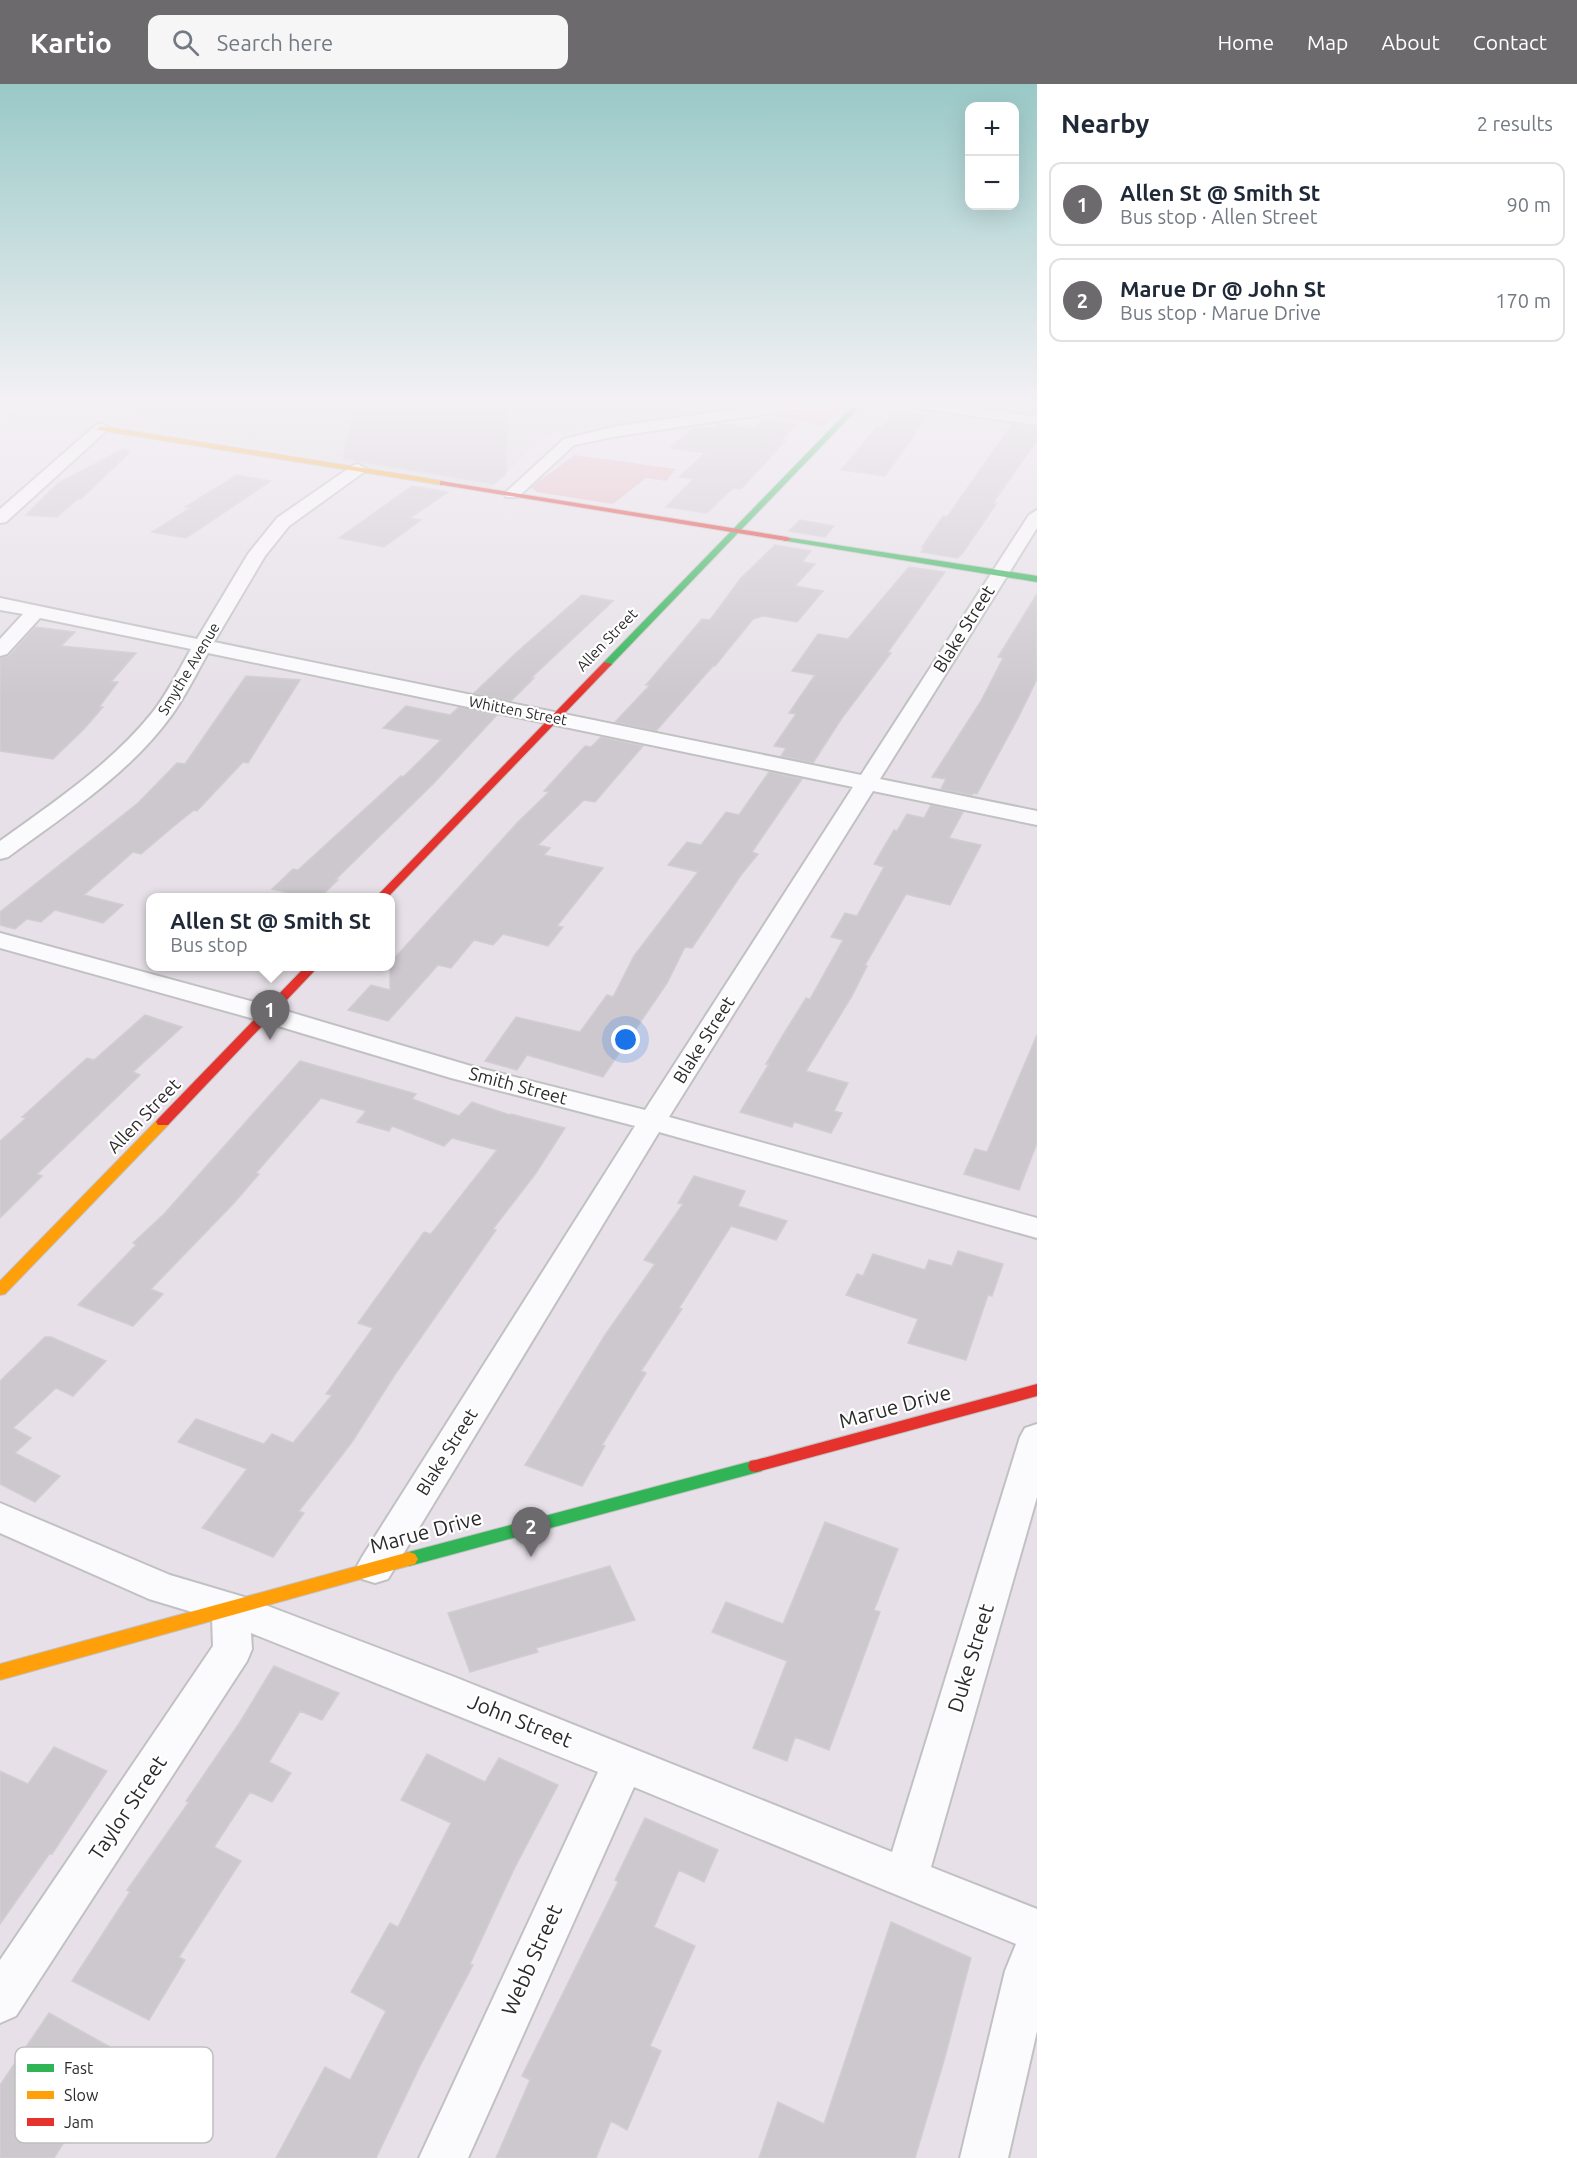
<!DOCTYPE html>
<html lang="en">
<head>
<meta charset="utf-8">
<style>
	:root { --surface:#fff; --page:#f6f6f7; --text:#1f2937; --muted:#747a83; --line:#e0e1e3; --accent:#6d6a6d }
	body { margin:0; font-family:Ubuntu,sans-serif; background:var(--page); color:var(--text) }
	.controls { position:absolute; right:18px; top:18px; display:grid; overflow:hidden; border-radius:12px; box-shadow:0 6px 24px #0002 }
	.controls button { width:54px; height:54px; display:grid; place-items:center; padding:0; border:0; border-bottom:2px solid var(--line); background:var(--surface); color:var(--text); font:30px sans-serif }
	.you { position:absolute; left:626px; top:956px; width:21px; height:21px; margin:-15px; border:4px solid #fff; border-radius:50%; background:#1a73e8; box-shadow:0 0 0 9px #1a73e833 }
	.badge { display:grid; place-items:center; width:39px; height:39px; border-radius:50%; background:var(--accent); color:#fff; font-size:20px; font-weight:700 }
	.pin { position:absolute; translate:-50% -50px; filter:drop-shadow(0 2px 3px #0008) }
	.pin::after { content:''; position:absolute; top:32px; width:21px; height:18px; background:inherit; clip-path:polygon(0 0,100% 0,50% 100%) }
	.popup { position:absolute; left:146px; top:809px; width:249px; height:78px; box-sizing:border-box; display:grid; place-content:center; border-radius:12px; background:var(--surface); filter:drop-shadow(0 2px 4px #0005); font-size:20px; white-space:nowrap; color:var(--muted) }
	.popup b { font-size:22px; color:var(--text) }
	.popup::after { content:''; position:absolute; left:50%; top:100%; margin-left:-12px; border:12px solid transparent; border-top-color:var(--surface) }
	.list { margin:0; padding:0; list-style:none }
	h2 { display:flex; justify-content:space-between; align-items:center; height:78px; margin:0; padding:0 24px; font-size:26px }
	h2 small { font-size:20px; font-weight:400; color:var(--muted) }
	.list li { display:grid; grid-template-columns:39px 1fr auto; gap:18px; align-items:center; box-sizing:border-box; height:84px; margin:0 12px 12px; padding:0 12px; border:2px solid var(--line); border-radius:12px }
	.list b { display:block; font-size:22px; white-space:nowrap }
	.list p { margin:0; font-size:20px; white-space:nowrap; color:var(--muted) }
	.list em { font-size:20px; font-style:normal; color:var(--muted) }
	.icon { flex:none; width:33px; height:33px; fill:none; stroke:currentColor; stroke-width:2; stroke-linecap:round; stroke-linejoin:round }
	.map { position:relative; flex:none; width:1037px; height:2074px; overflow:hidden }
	header { display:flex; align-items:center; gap:36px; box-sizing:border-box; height:84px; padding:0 30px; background:var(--accent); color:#fff }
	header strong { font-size:28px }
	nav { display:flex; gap:33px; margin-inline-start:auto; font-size:21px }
	.search { width:420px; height:54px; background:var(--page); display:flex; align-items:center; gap:15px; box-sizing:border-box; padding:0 21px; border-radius:12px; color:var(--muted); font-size:22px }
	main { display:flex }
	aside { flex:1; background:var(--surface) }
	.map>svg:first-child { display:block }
</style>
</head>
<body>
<header>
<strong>Kartio</strong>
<div class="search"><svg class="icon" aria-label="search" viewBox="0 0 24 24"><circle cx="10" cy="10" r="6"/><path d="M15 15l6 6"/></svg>Search here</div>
<nav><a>Home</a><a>Map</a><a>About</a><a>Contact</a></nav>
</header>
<main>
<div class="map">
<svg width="1037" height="2074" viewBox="0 0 1037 2074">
	<rect width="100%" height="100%" fill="#e7e0e8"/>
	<path fill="#dbdcdd" d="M 144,321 L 744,321 L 543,352 L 491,404 L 122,341 Z"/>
	<path fill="#e4bac3" d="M 833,321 L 844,322 L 824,342 L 774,331 Z
		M 575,371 L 676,385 L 666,397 L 646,394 L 613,420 L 537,408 L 531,403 Z"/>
	<path fill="#cdc8ce" stroke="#d2cdd3" stroke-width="1.5" d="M 355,321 L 507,321 L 506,390 L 494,400 L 343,375 Z
		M 897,328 L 928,332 L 913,348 L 916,349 L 885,392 L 841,386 L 877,343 L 882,344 Z
		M 763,336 L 796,341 L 781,356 L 786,356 L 741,405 L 733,404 L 707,429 L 666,423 L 693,395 L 679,393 L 705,369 L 670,364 L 693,344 L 715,344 L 720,340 L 754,345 Z
		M 1012,340 L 1037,343 L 1037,356 L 993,419 L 997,419 L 962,470 L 957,474 L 921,468 L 924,463 L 922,463 L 943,432 L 947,433 Z
		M 125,364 L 129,369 L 81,415 L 78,415 L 57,433 L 26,431 L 58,399 Z
		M 237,391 L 271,397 L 186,454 L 152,448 L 190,424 L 185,423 Z
		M 412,402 L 448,408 L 410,434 L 421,436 L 384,463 L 339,454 Z
		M 800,436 L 834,442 L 825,453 L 789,447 Z
		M 775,461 L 811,467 L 802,478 L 815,480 L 795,502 L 823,507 L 797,538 L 764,532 L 753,535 L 715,582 L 713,582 L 656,647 L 615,638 L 650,601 L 646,601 L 702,535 L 710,536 L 741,494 Z
		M 909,483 L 945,488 L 888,568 L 891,569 L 842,634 L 813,679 L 781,672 L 786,664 L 774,662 L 796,630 L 789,629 L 815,591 L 792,587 L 818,550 L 848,555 Z
		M 1037,510 L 1037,595 L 1019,632 L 977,710 L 973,709 L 972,711 L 941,705 L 946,695 L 932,693 L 981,617 L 1003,574 L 998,573 Z
		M 582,511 L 613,517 L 531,594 L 534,594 L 511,617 L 474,609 L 517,568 Z
		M 35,543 L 75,548 L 61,562 L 136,569 L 111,598 L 118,598 L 99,623 L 103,623 L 84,645 L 53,675 L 0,667 L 0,574 L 9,572 Z
		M 246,592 L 300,596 L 248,679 L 243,678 L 197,727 L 194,726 L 174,742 L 141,770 L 133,768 L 84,811 L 123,821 L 103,839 L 55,826 L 41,838 L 27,835 L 15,845 L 0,841 L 0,828 L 138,719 L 177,679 L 185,680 Z
		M 406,622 L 450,631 L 459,623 L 497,631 L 433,700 L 335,796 L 338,796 L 320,813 L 306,813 L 272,805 L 293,785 L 298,786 L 401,692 L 403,693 L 441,656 L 383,644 Z
		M 601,653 L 643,662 L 595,718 L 584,716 L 538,761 L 550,764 L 544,771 L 603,784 L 557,842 L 563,843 L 548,862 L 503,850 L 493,861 L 474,856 L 451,884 L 438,881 L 388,937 L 348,926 L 371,901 L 390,906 L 390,879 L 518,738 L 549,708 L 544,707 L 585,662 L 591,663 Z
		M 769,688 L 802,695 L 752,768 L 758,770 L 741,791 L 692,864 L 685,863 L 667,899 L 603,993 L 527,971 L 517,986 L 485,977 L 516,933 L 580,948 L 607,911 L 613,913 L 634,872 L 698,788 L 668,781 L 687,758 L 701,761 L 726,728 L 739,731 Z
		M 931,721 L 963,728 L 949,754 L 981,761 L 950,821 L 906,810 L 865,881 L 867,882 L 852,912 L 806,987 L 848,999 L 834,1027 L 842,1029 L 831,1049 L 794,1038 L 792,1043 L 740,1028 L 769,980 L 766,980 L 783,951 L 806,914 L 810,915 L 843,856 L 831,853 L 845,829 L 857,832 L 884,783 L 874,780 L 894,746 L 897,747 L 907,730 L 924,734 Z
		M 145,931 L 182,943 L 133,988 L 140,991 L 37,1090 L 42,1092 L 0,1134 L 0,1057 L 26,1034 L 22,1033 L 87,974 L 94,976 Z
		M 1037,951 L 1037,1059 L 1019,1106 L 964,1090 L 975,1065 L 987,1068 Z
		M 300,977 L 416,1010 L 412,1015 L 459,1032 L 472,1018 L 510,1031 L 511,1030 L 565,1044 L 536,1089 L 493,1145 L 496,1146 L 396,1289 L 352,1358 L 299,1427 L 304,1429 L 273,1473 L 202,1444 L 247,1385 L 178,1358 L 196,1335 L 264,1360 L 272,1350 L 293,1359 L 332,1311 L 326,1310 L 373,1244 L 358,1239 L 424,1148 L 431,1150 L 497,1066 L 452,1054 L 444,1062 L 392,1042 L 389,1047 L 357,1038 L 366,1027 L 321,1014 L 256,1089 L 259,1090 L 234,1119 L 151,1205 L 163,1210 L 133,1242 L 78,1221 L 136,1161 L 133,1159 L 164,1130 Z
		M 694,1092 L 745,1107 L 738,1122 L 787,1137 L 776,1156 L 731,1142 L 679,1224 L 682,1225 L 641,1287 L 646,1289 L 602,1361 L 605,1362 L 582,1402 L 525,1381 L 605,1251 L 655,1180 L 644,1176 L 683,1120 L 678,1119 Z
		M 958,1167 L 1003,1180 L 992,1212 L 988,1211 L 966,1276 L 908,1259 L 918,1235 L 846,1211 L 857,1190 L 863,1192 L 873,1170 L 925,1186 L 929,1176 L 952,1182 Z
		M 45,1253 L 51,1253 L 106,1277 L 73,1312 L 56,1304 L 13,1344 L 31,1354 L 15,1369 L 60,1392 L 35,1418 L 0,1400 L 0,1297 Z
		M 825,1438 L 898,1465 L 874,1526 L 880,1528 L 829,1666 L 795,1653 L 787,1677 L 753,1664 L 787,1577 L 712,1548 L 726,1518 L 783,1540 Z
		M 610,1482 L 635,1536 L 536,1564 L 538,1568 L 470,1588 L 448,1529 Z
		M 274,1582 L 339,1609 L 322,1636 L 300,1627 L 269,1678 L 291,1689 L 272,1718 L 250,1708 L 214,1763 L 241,1777 L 179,1873 L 185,1876 L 149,1936 L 72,1897 L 130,1808 L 127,1806 L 189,1718 L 186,1717 L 240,1638 Z
		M 54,1663 L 107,1687 L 52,1770 L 50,1769 L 0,1840 L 0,1687 L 28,1700 Z
		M 427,1670 L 485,1698 L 499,1674 L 558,1701 L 514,1785 L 470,1880 L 473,1881 L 420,1982 L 376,2074 L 276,2074 L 325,1983 L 350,1996 L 386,1927 L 351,1908 L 390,1839 L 398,1843 L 451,1739 L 401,1716 Z
		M 645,1734 L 718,1766 L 704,1798 L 679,1786 L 654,1843 L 695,1862 L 650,1962 L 661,1967 L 627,2046 L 611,2037 L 596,2074 L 496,2074 L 530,1996 L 522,1992 L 618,1798 L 615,1796 Z
		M 891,1838 L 971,1874 L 945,1973 L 915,2074 L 759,2074 L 778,2018 L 824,2040 Z
		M 49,1929 L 121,1969 L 54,2074 L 0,2074 L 0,2001 Z"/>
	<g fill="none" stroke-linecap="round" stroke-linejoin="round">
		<g stroke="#c2c1c2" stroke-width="4">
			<path id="street" d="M 765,321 L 806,321 L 799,325 L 618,352 L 574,361 L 518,413 L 506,413 L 504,410 L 564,355 L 618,342 Z
				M 915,321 L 957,321 L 1037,333 L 1037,341 L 922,325 Z
				M 101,339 L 109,344 L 106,347 L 6,438 L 0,439 L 0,425 L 96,341 Z
				M 358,380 L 366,385 L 364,388 L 289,442 L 265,472 L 214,558 L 861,691 L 1029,431 L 1037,426 L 1037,444 L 880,695 L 1037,727 L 1037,741 L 873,707 L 669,1033 L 1037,1134 L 1037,1154 L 659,1048 L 388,1495 L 375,1499 L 362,1495 L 356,1484 L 362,1473 L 635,1042 L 451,994 L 258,936 L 0,864 L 0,849 L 276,924 L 471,982 L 645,1026 L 853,703 L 208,569 C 196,590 185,613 171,632 C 129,690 65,731 8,773 L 0,775 L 0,757 C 54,718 110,681 152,629 C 167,610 179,586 191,565 L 40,534 L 7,570 L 0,572 L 0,555 L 23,530 L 0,526 L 0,514 L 197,555 L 248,470 L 277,434 L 352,382 Z
				M 1037,1340 L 1037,1413 L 931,1783 L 1037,1825 L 1037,1947 L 1008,2074 L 960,2074 L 1005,1887 L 1016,1860 L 634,1703 L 468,2074 L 419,2074 L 598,1688 L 251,1549 L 252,1565 L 247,1577 L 16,1932 L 0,1939 L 0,1876 L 213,1562 L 212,1534 L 149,1515 L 0,1449 L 0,1419 L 170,1491 L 244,1513 L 452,1592 L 892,1768 L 1020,1353 L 1025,1344 Z"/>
		</g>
		<g stroke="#c2c1c2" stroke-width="2">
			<path id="fast" d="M 854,321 L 861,321 L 610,582 L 604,582 L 604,578 Z
				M 784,453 L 1037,492 L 1037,498 L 787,457 L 784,457 Z
				M 756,1376 L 762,1377 L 764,1382 L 762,1387 L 409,1482 L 403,1480 L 400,1475 L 403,1470 L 409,1468 Z"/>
		</g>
		<g stroke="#c2c1c2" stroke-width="2">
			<path id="slow" d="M 101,342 L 443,397 L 447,399 L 443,401 L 98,346 L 97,344 Z
				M 163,1034 L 170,1038 L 168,1041 L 5,1210 L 0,1211 L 0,1197 L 158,1035 Z
				M 409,1468 L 415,1470 L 418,1475 L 415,1480 L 0,1596 L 0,1580 Z"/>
		</g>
		<g stroke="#c2c1c2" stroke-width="2">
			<path id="jam" d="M 440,397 L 787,453 L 791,455 L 787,457 L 443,401 L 440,401 Z
				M 604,578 L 612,580 L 387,814 L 375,814 Z
				M 306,882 L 319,882 L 168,1041 L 158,1041 L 156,1038 L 158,1035 Z
				M 1037,1300 L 1037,1312 L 756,1388 L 750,1387 L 748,1382 L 750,1377 L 756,1376 Z"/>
		</g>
		<use href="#street" fill="#fbfafc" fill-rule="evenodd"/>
		<use href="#fast" fill="#30b455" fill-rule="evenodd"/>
		<use href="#slow" fill="#ff9f0a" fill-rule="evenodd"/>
		<use href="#jam" fill="#e5322d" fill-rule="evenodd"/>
		<g stroke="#dedede" stroke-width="4">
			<path id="rail" d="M 0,338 L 20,321"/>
		</g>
		<use href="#rail" stroke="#fff" stroke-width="2" stroke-dasharray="8" stroke-linecap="butt"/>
	</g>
	<linearGradient id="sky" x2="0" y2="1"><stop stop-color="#99c9c7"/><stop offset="0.52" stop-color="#f4f1f5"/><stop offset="1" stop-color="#f4f1f5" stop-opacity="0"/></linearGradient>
	<rect width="1037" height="612" fill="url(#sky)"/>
	<g text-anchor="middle" stroke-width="4.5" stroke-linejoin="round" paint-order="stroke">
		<g font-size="15" fill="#2b2b2b" stroke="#fff">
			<text transform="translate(607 556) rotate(-46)" y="5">Allen Street</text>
			<text transform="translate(189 585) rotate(-59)" y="5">Smythe Avenue</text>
			<text transform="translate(518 627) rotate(11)" y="5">Whitten Street</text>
		</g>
		<g font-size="18" fill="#2b2b2b" stroke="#fff">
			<text transform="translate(964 545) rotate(-58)" y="6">Blake Street</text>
			<text transform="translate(704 956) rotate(-58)" y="6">Blake Street</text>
			<text transform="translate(518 1002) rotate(15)" y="6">Smith Street</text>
			<text transform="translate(144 1032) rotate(-46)" y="6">Allen Street</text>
			<text transform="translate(447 1368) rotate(-58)" y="6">Blake Street</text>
		</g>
		<g font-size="21" fill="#2b2b2b" stroke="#fff">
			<text transform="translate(895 1323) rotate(-15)" y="7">Marue Drive</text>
			<text transform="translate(426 1448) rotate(-15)" y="7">Marue Drive</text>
			<text transform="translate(971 1574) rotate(-73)" y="7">Duke Street</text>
			<text transform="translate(520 1637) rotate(22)" y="7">John Street</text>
			<text transform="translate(128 1724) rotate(-56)" y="7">Taylor Street</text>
			<text transform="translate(532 1876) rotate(-66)" y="7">Webb Street</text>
		</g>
	</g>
	<rect x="15" y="1963" width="198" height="96" rx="9" fill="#fff" stroke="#bfbfbf" stroke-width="1.5"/>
	<rect x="27" y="1980" width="27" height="8" fill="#30b455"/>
	<rect x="27" y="2007" width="27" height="8" fill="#ff9f0a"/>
	<rect x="27" y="2034" width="27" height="8" fill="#e5322d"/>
	<g font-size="16" fill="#2b2b2b">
		<text x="64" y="1990">Fast</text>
		<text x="64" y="2017">Slow</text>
		<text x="64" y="2044">Jam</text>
	</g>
</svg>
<div class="controls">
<button>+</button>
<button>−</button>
</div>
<div class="you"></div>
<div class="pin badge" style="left:270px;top:956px">1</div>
<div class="popup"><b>Allen St @ Smith St</b>Bus stop</div>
<div class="pin badge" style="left:531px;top:1473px">2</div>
</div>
<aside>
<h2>Nearby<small>2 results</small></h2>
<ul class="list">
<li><span class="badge">1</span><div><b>Allen St @ Smith St</b><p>Bus stop · Allen Street</p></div><em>90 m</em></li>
<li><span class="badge">2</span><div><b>Marue Dr @ John St</b><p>Bus stop · Marue Drive</p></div><em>170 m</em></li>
</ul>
</aside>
</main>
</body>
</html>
